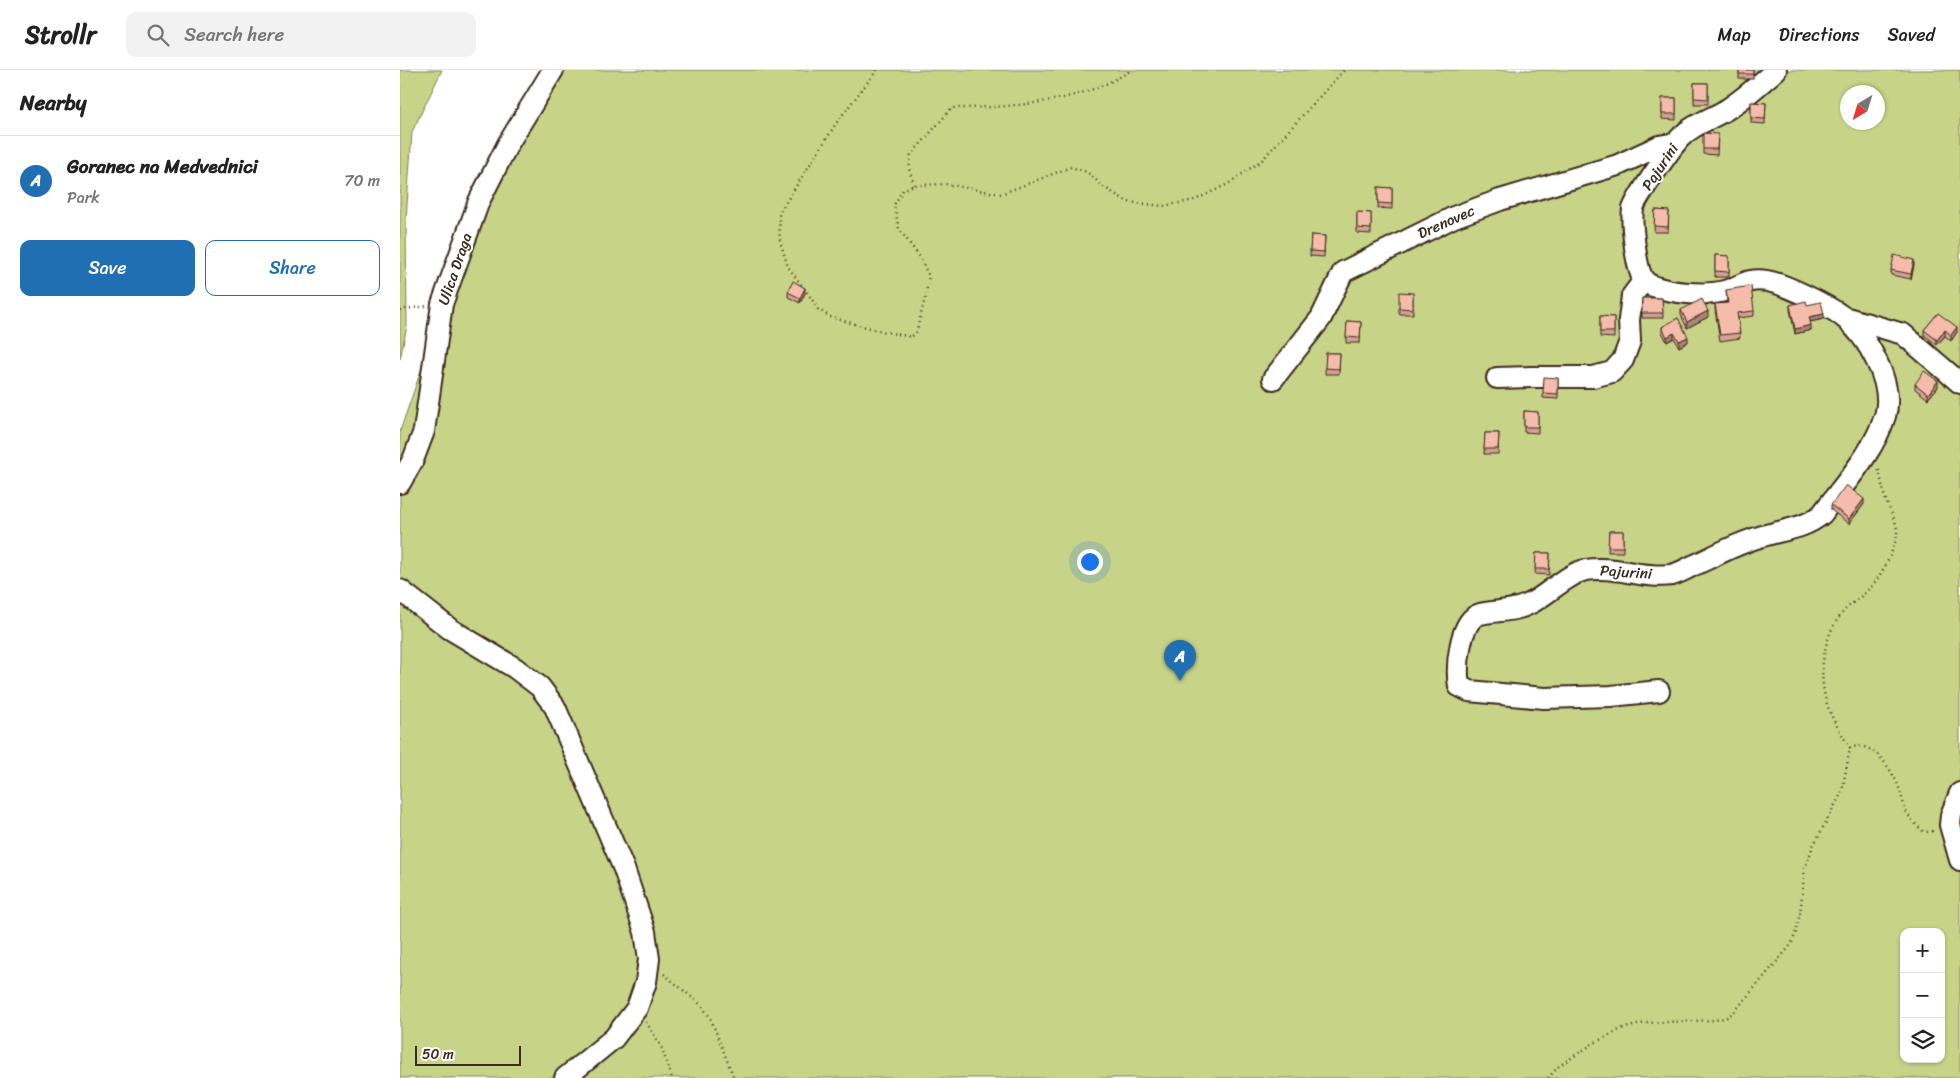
<!DOCTYPE html>
<html lang="en">
<head>
<meta charset="utf-8">
<style>
	:root { --surface:#fff; --page:#f2f2f2; --text:#222; --muted:#767676; --line:#e0e0e0; --accent:#1f6fb2 }
	body { margin:0; font-family:Sriracha,sans-serif; background:var(--page); color:var(--text) }
	.controls { position:absolute; right:15px; bottom:15px; display:grid; overflow:hidden; border-radius:10px; box-shadow:0 1px 4px #0004 }
	.controls button { width:45px; height:45px; display:grid; place-items:center; padding:0; border:0; border-bottom:1px solid var(--line); background:var(--surface); color:var(--text); font:25px sans-serif }
	.compass { position:absolute; left:1440px; top:15px; width:45px; height:45px; border-radius:50%; background:var(--surface); box-shadow:0 1px 4px #0004; rotate:218deg }
	.scale { position:absolute; left:15px; bottom:12px; width:106px; box-sizing:border-box; padding-left:5px; border:2px solid #3b2a1e; border-top:0; font-size:14px; line-height:18px; white-space:nowrap; color:#3b2a1e; -webkit-text-stroke:4px #fff; paint-order:stroke }
	.you { position:absolute; left:689px; top:491px; width:18px; height:18px; margin:-12px; border:4px solid #fff; border-radius:50%; background:#1a73e8; box-shadow:0 0 0 8px #1a73e833 }
	.badge { display:grid; place-items:center; width:32px; height:32px; border-radius:50%; background:var(--accent); color:#fff; font-size:16px; font-weight:700 }
	.pin { position:absolute; translate:-50% -41px; filter:drop-shadow(0 1px 2px #0008) }
	.pin::after { content:''; position:absolute; top:26px; width:18px; height:15px; background:inherit; clip-path:polygon(0 0,100% 0,50% 100%) }
	.list { margin:0; padding:0; list-style:none }
	h2 { display:flex; justify-content:space-between; align-items:center; height:65px; margin:0; padding:0 20px; font-size:21px }
	h2 small { font-size:16px; font-weight:400; color:var(--muted) }
	.list li { display:grid; grid-template-columns:32px 1fr auto; gap:15px; align-items:center; box-sizing:border-box; height:90px; padding:0 20px; border-top:1px solid var(--line) }
	.list b { display:block; font-size:19px; white-space:nowrap }
	.list p { margin:0; font-size:16px; white-space:nowrap; color:var(--muted) }
	.list em { font-size:16px; font-style:normal; color:var(--muted) }
	.actions { display:flex; gap:10px; padding:15px 20px }
	.actions a { flex:1; padding:11px 0; border:1px solid var(--accent); border-radius:10px; text-align:center; font-size:18px; color:var(--accent) }
	.actions .main { background:var(--accent); color:#fff }
	.icon { flex:none; width:28px; height:28px; fill:none; stroke:currentColor; stroke-width:2; stroke-linecap:round; stroke-linejoin:round }
	.map { position:relative; flex:none; width:1560px; height:1008px; overflow:hidden }
	header { display:flex; align-items:center; gap:30px; box-sizing:border-box; height:70px; padding:0 25px; background:var(--surface); border-bottom:1px solid var(--line) }
	header strong { font-size:24px }
	nav { display:flex; gap:28px; margin-inline-start:auto; font-size:18px }
	.search { width:350px; height:45px; background:var(--page); display:flex; align-items:center; gap:12px; box-sizing:border-box; padding:0 18px; border-radius:10px; color:var(--muted); font-size:19px }
	main { display:flex }
	aside { flex:1; background:var(--surface) }
	.map>svg:first-child { display:block }
</style>
</head>
<body>
<header>
<strong>Strollr</strong>
<div class="search"><svg class="icon" aria-label="search" viewBox="0 0 24 24"><circle cx="10" cy="10" r="6"/><path d="M15 15l6 6"/></svg>Search here</div>
<nav><a>Map</a><a>Directions</a><a>Saved</a></nav>
</header>
<main>
<aside>
<h2>Nearby<small></small></h2>
<ul class="list">
<li><span class="badge">A</span><div><b>Goranec na Medvednici</b><p>Park</p></div><em>70 m</em></li>
</ul>
<div class="actions"><a class="main">Save</a><a>Share</a></div>
</aside>
<div class="map">
<svg width="1560" height="1008" viewBox="0 0 1560 1008">
	<rect width="100%" height="100%" fill="#fff"/>
	<filter id="ink" filterUnits="userSpaceOnUse"><feTurbulence type="fractalNoise" baseFrequency=".02" numOctaves="2"/><feDisplacementMap in="SourceGraphic" scale="10" xChannelSelector="R" yChannelSelector="G"/><feConvolveMatrix kernelMatrix="1 2 1 2 8 2 1 2 1" color-interpolation-filters="sRGB"/></filter>
	<g filter="url(#ink)">
		<path fill="#c7d387" stroke="#817e52" fill-rule="evenodd" d="M 0,0 L 42,0 L 12,62 L 6,150 L 7,256 L 0,289 Z
			M 155,0 L 1560,0 L 1560,1008 L 0,1008 L 0,361 L 90,101 ZM 1448,22 L 1478,22 L 1478,52 L 1448,52 ZM 1504,862 L 1541,862 L 1541,989 L 1504,989 Z"/>
		<g fill="none" stroke-linecap="round" stroke-linejoin="round">
			<g stroke="#3b2a1e" stroke-width="24">
				<path id="minor" d="M 1444,247 L 1503,264 L 1560,313
					M 1097,308 L 1131,307 L 1193,307 L 1212,302 L 1223,290 L 1230,271 L 1229,250 L 1232,226 L 1244,210
					M 873,309 L 921,248 L 943,202 L 1054,147 L 1100,130 L 1218,95 L 1259,76 L 1276,73
					M 0,413 L 13,390 L 24,361 L 42,234 L 79,131 L 108,74 L 153,0
					M 0,520 L 50,559 L 115,598 L 140,617 L 155,637 L 224,799 L 245,862 L 249,889 L 246,912 L 237,938 L 214,968 L 165,1008
					M 1259,621 L 1211,626 L 1144,628 L 1069,621 L 1059,616 C 1056,598 1059,550 1080,544 C 1097,540 1115,542 1131,533 C 1147,525 1170,502 1186,500 C 1214,495 1243,509 1272,505 C 1280,503 1289,497 1297,494 C 1320,483 1345,470 1370,464 C 1389,459 1407,457 1422,444 C 1444,414 1474,382 1485,346 C 1495,314 1467,265 1442,246 C 1427,235 1385,214 1367,211 C 1347,207 1339,218 1324,221 C 1305,226 1271,223 1253,216 C 1250,215 1245,212 1244,210 C 1236,200 1231,152 1233,139 C 1234,131 1273,75 1281,67 C 1293,54 1314,48 1329,38 C 1346,27 1361,13 1376,0
					M 1560,723 L 1551,745 L 1550,755 L 1560,790"/>
			</g>
			<path stroke="#3b2a1e" stroke-width="2.5" stroke-dasharray="1 4" stroke-linecap="butt" d="M 477,0 L 437,52 L 379,143 L 380,171 L 388,197 L 409,225 L 418,239 L 430,247 L 473,259 L 511,267 L 516,263 L 525,229 L 529,206 L 519,186 L 499,159 L 494,135 L 503,120 L 514,115 L 545,114 L 601,124 L 671,97 L 687,102 L 705,118 L 728,132 L 763,136 L 795,130 L 828,114 L 862,90 L 944,0
				M 514,115 L 509,99 L 511,85 L 552,38 C 609,38 683,33 731,0
				M 0,240 L 26,236
				M 1450,678 C 1442,664 1432,650 1427,634 C 1417,604 1423,561 1447,538 C 1454,531 1463,526 1470,518 C 1481,507 1495,479 1497,464 C 1498,450 1487,438 1484,424 C 1482,416 1481,407 1478,398
				M 264,904 L 301,935 L 310,947 L 334,1008
				M 246,952 L 261,976 L 272,1008
				M 1148,1008 L 1159,996 L 1194,973 L 1221,959 L 1245,953 L 1316,950 L 1327,947 L 1334,942 L 1391,875 L 1396,862 L 1400,844 L 1405,798 L 1413,776 L 1442,722 L 1450,678 C 1472,669 1490,697 1498,715 C 1501,723 1503,733 1506,741 C 1510,749 1517,756 1524,762 L 1535,761"/>
			<use href="#minor" stroke="#fff" stroke-width="20"/>
		</g>
		<path fill="#d3a293" stroke="#3b2a1e" d="M 1339,0 L 1353,0 L 1353,9 L 1339,9 Z
			M 1294,13 L 1308,13 L 1308,34 L 1294,34 Z
			M 1262,28 L 1276,28 L 1276,50 L 1262,49 Z
			M 1351,32 L 1366,33 L 1365,54 L 1351,53 Z
			M 1318,64 L 1317,85 L 1303,84 L 1303,79 Z
			M 978,117 L 992,118 L 992,139 L 978,138 Z
			M 1255,140 L 1269,141 L 1268,162 L 1254,162 Z
			M 957,142 L 971,143 L 971,164 L 957,163 Z
			M 911,165 L 925,166 L 924,187 L 910,186 Z
			M 1315,185 L 1329,186 L 1329,207 L 1315,207 Z
			M 1514,195 L 1511,209 L 1491,205 L 1491,200 Z
			M 1326,220 L 1354,241 L 1354,246 L 1338,248 L 1340,268 L 1320,271 L 1315,240 L 1315,234 L 1327,233 Z
			M 388,222 L 405,223 L 400,233 L 388,227 Z
			M 1013,223 L 1013,244 L 999,244 L 999,238 Z
			M 1242,228 L 1262,228 L 1263,248 L 1242,248 Z
			M 1390,235 L 1424,249 L 1410,252 L 1411,260 L 1395,264 L 1390,240 Z
			M 1281,240 L 1308,247 L 1287,258 L 1281,245 Z
			M 1538,243 L 1557,262 L 1551,271 L 1545,266 L 1537,275 L 1524,265 L 1524,260 Z
			M 1200,246 L 1214,247 L 1214,268 L 1200,267 Z
			M 1278,248 L 1288,272 L 1279,277 L 1274,268 L 1267,272 L 1262,262 L 1262,257 Z
			M 947,251 L 961,252 L 960,273 L 946,273 Z
			M 926,283 L 940,283 L 939,304 L 925,304 Z
			M 1158,308 L 1158,329 L 1143,328 L 1143,323 Z
			M 1515,314 L 1538,317 L 1528,329 L 1515,319 Z
			M 1124,341 L 1138,342 L 1138,363 L 1124,362 Z
			M 1085,363 L 1099,363 L 1098,384 L 1084,384 Z
			M 1464,434 L 1449,454 L 1431,440 L 1431,435 Z
			M 1209,461 L 1223,461 L 1223,482 L 1208,482 Z
			M 1136,483 L 1150,483 L 1149,505 L 1135,504 Z"/>
		<path fill="#ac8478" stroke="#3b2a1e" d="M 1514,190 L 1514,195 L 1511,209 L 1511,204 Z
			M 405,218 L 405,223 L 400,233 L 400,228 Z
			M 1308,241 L 1308,247 L 1287,258 L 1287,252 Z
			M 1424,244 L 1424,249 L 1409,252 L 1409,247 Z
			M 1411,255 L 1411,260 L 1395,264 L 1395,259 Z
			M 1557,257 L 1557,262 L 1551,271 L 1551,265 Z
			M 1545,260 L 1545,266 L 1537,275 L 1537,270 Z
			M 1274,263 L 1274,268 L 1267,272 L 1267,267 Z
			M 1288,267 L 1288,272 L 1279,277 L 1279,271 Z
			M 1538,311 L 1538,317 L 1528,329 L 1528,324 Z
			M 1464,429 L 1464,434 L 1449,454 L 1449,449 Z"/>
		<path fill="#f5bcab" stroke="#3b2a1e" d="M 1339,0 L 1353,0 L 1353,4 L 1339,4 Z
			M 1294,13 L 1308,13 L 1308,29 L 1294,28 Z
			M 1262,28 L 1276,28 L 1276,44 L 1262,44 Z
			M 1351,32 L 1366,33 L 1365,49 L 1351,48 Z
			M 1303,63 L 1318,64 L 1317,79 L 1303,79 Z
			M 978,117 L 992,118 L 992,134 L 978,133 Z
			M 1255,140 L 1269,141 L 1268,157 L 1254,156 Z
			M 957,142 L 971,143 L 971,159 L 957,158 Z
			M 911,165 L 925,166 L 924,182 L 910,181 Z
			M 1315,185 L 1329,186 L 1329,202 L 1315,201 Z
			M 1494,185 L 1514,190 L 1511,204 L 1491,200 Z
			M 393,211 L 405,218 L 400,228 L 388,222 Z
			M 1351,216 L 1354,241 L 1337,243 L 1340,263 L 1320,265 L 1315,234 L 1328,233 L 1326,220 Z
			M 999,222 L 1013,223 L 1013,239 L 999,238 Z
			M 1242,228 L 1262,228 L 1263,243 L 1242,243 Z
			M 1302,229 L 1308,241 L 1287,252 L 1281,240 Z
			M 1406,231 L 1407,235 L 1421,232 L 1424,244 L 1409,247 L 1411,255 L 1395,259 L 1390,235 Z
			M 1538,243 L 1557,257 L 1551,265 L 1545,260 L 1537,270 L 1524,260 Z
			M 1200,246 L 1214,247 L 1214,262 L 1200,262 Z
			M 1278,248 L 1288,267 L 1279,271 L 1274,263 L 1267,267 L 1262,257 Z
			M 947,251 L 961,252 L 960,268 L 946,267 Z
			M 926,283 L 940,283 L 939,299 L 925,298 Z
			M 1524,301 L 1538,311 L 1528,324 L 1515,314 Z
			M 1144,307 L 1158,308 L 1158,324 L 1143,323 Z
			M 1124,341 L 1138,342 L 1138,357 L 1124,357 Z
			M 1085,363 L 1099,363 L 1098,379 L 1084,379 Z
			M 1446,415 L 1464,429 L 1449,449 L 1431,435 Z
			M 1209,461 L 1223,461 L 1223,477 L 1208,477 Z
			M 1136,483 L 1150,483 L 1149,499 L 1135,499 Z"/>
	</g>
	<g text-anchor="middle" stroke-width="4" stroke-linejoin="round" paint-order="stroke">
		<g font-size="15" fill="#3b2a1e" stroke="#fff">
			<text transform="translate(1260 97) rotate(-56)" y="5">Pajurini</text>
			<text transform="translate(1046 152) rotate(-24)" y="5">Drenovec</text>
			<text transform="translate(55 199) rotate(-71)" y="5">Ulica Draga</text>
			<text transform="translate(1226 502) rotate(4)" y="5">Pajurini</text>
		</g>
	</g>
</svg>
<div class="controls">
<button>+</button>
<button>−</button>
<button><svg class="icon" aria-label="layers" viewBox="0 0 24 24"><path d="M12 4l9 5-9 5-9-5zM3 14l9 5 9-5"/></svg></button>
</div>
<svg class="compass" viewBox="-18 -18 36 36"><path d="M0-13l5 13h-10z" fill="#e53935"/><path d="M0 13l5-13h-10z" fill="#767676"/></svg>
<div class="scale">50 m</div>
<div class="you"></div>
<div class="pin badge" style="left:780px;top:611px">A</div>
</div>
</main>
</body>
</html>
